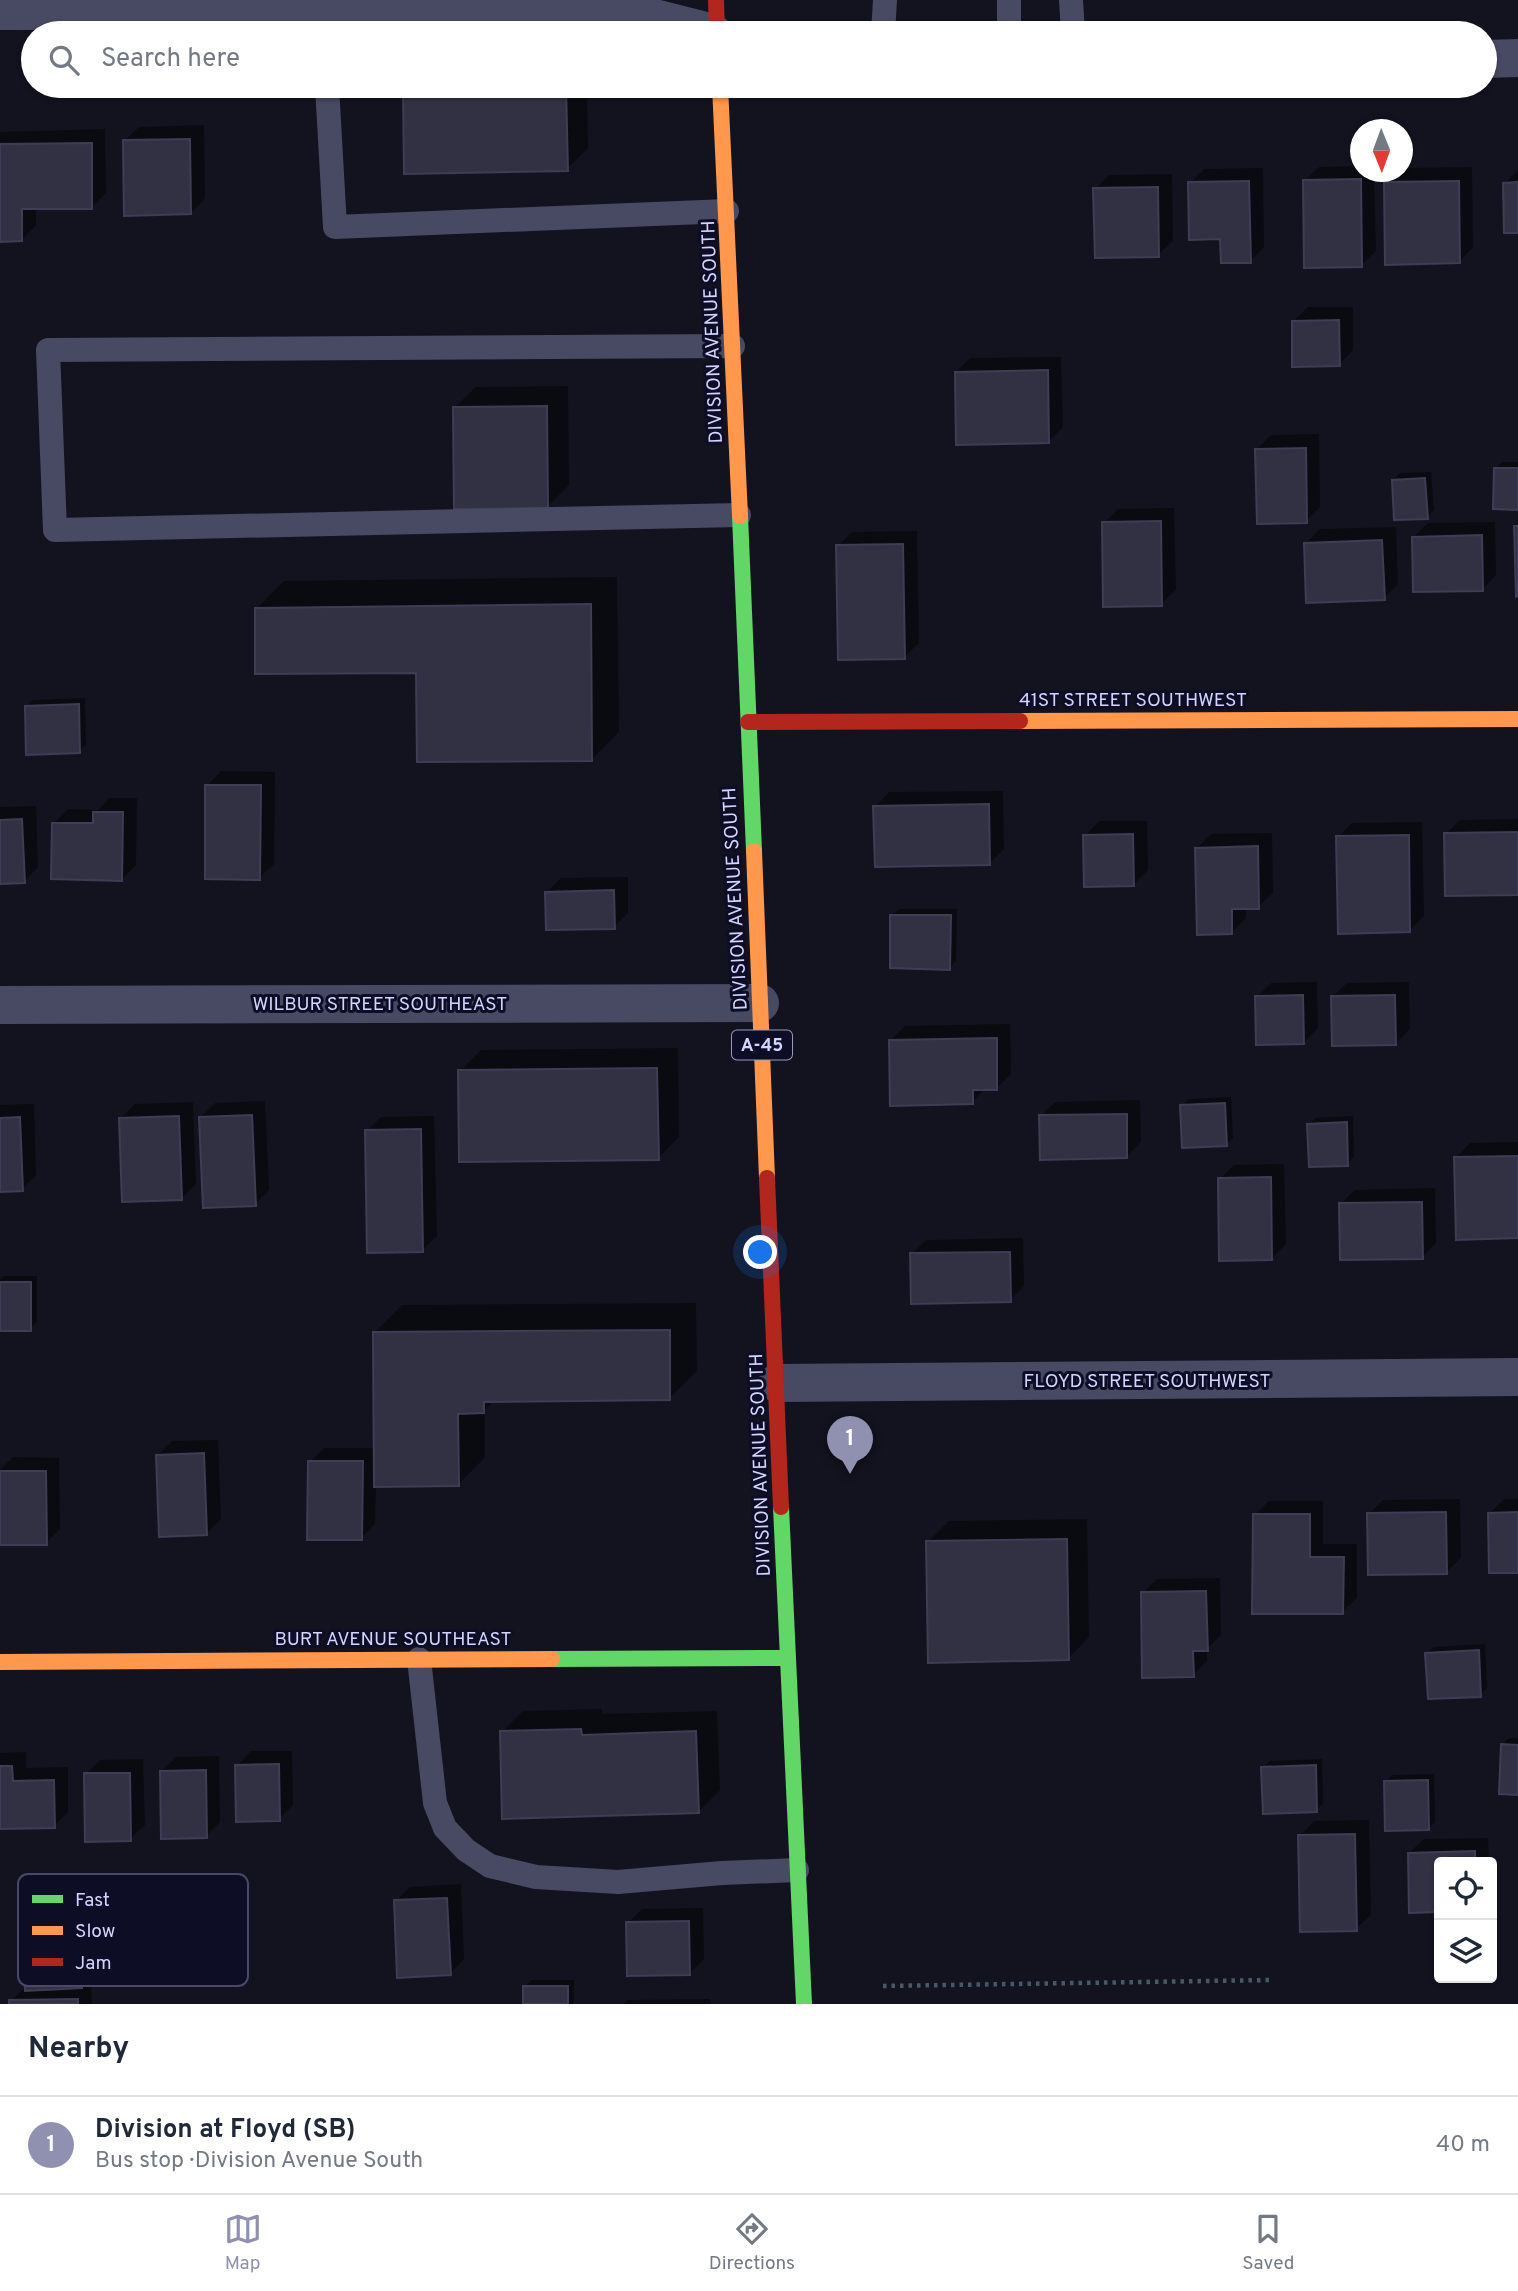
<!DOCTYPE html>
<html lang="en">
<head>
<meta charset="utf-8">
<style>
	:root { --surface:#fff; --page:#f2f2f3; --text:#1f2937; --muted:#747a83; --line:#e0e1e3; --accent:#9091b1 }
	body { margin:0; font-family:Overpass,sans-serif; background:var(--page); color:var(--text) }
	.controls { position:absolute; right:21px; bottom:21px; display:grid; overflow:hidden; border-radius:7px; box-shadow:0 2px 5px #0004 }
	.controls button { width:63px; height:63px; display:grid; place-items:center; padding:0; border:0; border-bottom:2px solid var(--line); background:var(--surface); color:var(--text); font:35px sans-serif }
	.compass { position:absolute; left:1350px; top:119px; width:63px; height:63px; border-radius:50%; background:var(--surface); box-shadow:0 2px 5px #0004; rotate:179deg }
	.you { position:absolute; left:761px; top:1253px; width:24px; height:24px; margin:-18px; border:5px solid #fff; border-radius:50%; background:#1a73e8; box-shadow:0 0 0 10px #1a73e833 }
	.badge { display:grid; place-items:center; width:46px; height:46px; border-radius:50%; background:var(--accent); color:#fff; font-size:23px; font-weight:700 }
	.pin { position:absolute; translate:-50% -58px; filter:drop-shadow(0 2px 4px #0008) }
	.pin::after { content:''; position:absolute; top:37px; width:24px; height:21px; background:inherit; clip-path:polygon(0 0,100% 0,50% 100%) }
	.list { margin:0; padding:0; list-style:none }
	h2 { display:flex; justify-content:space-between; align-items:center; height:91px; margin:0; padding:0 28px; font-size:30px }
	h2 small { font-size:23px; font-weight:400; color:var(--muted) }
	.list li { display:grid; grid-template-columns:46px 1fr auto; gap:21px; align-items:center; box-sizing:border-box; height:98px; padding:0 28px; border-top:2px solid var(--line) }
	.list b { display:block; font-size:26px; white-space:nowrap }
	.list p { margin:0; font-size:23px; white-space:nowrap; color:var(--muted) }
	.list em { font-size:23px; font-style:normal; color:var(--muted) }
	.icon { flex:none; width:38px; height:38px; fill:none; stroke:currentColor; stroke-width:2; stroke-linecap:round; stroke-linejoin:round }
	.map { position:relative; flex:none; width:1518px; height:2004px; overflow:hidden }
	.search { position:absolute; background:var(--surface); box-shadow:0 2px 5px #0004; left:21px; right:21px; top:21px; height:77px; display:flex; align-items:center; gap:18px; box-sizing:border-box; padding:0 24px; border-radius:38px; color:var(--muted); font-size:26px }
	.sheet { height:189px; background:var(--surface) }
	nav { display:flex; justify-content:space-around; align-items:center; box-sizing:border-box; height:98px; border-top:2px solid var(--line); background:var(--surface); font-size:19px; color:var(--muted) }
	nav a { display:grid; justify-items:center; gap:4px }
	nav .on { color:var(--accent) }
	.map>svg:first-child { display:block }
</style>
</head>
<body>
<div class="map">
<svg width="1518" height="2004" viewBox="0 0 1518 2004">
	<rect width="100%" height="100%" fill="#131320"/>
	<path fill="#0007" d="M 404,86 L 587,86 L 588,148 L 567,169 L 406,172 Z
		M 204,125 L 205,198 L 191,213 L 124,141 L 139,127 Z
		M 105,129 L 106,193 L 92,207 L 36,207 L 36,225 L 22,240 L 0,240 L 0,132 Z
		M 1360,166 L 1360,172 L 1374,172 L 1376,251 L 1362,265 L 1304,181 L 1319,167 Z
		M 1472,167 L 1473,247 L 1459,262 L 1386,183 L 1397,172 L 1402,172 L 1402,168 Z
		M 1263,168 L 1264,247 L 1250,261 L 1222,237 L 1190,183 L 1204,169 Z
		M 1518,170 L 1518,231 L 1505,183 Z
		M 1172,174 L 1173,241 L 1158,255 L 1095,189 L 1109,175 Z
		M 1308,307 L 1353,307 L 1353,350 L 1339,365 L 1293,322 Z
		M 1061,357 L 1063,427 L 1048,442 L 956,372 L 970,358 Z
		M 568,386 L 569,485 L 548,506 L 454,408 L 476,387 Z
		M 1319,434 L 1320,507 L 1306,521 L 1257,449 L 1271,435 Z
		M 1502,462 L 1518,462 L 1518,508 L 1496,468 Z
		M 1431,472 L 1434,510 L 1427,517 L 1393,480 L 1400,473 Z
		M 1174,508 L 1176,590 L 1161,604 L 1104,523 L 1118,509 Z
		M 1495,522 L 1496,575 L 1482,590 L 1414,537 L 1428,523 Z
		M 1396,527 L 1398,584 L 1384,598 L 1305,544 L 1320,529 Z
		M 917,531 L 919,643 L 904,657 L 838,546 L 852,532 Z
		M 617,577 L 619,732 L 592,759 L 418,671 L 257,608 L 284,581 Z
		M 85,698 L 86,745 L 79,751 L 26,707 L 33,700 Z
		M 221,771 L 275,772 L 274,864 L 259,878 L 207,786 Z
		M 1003,791 L 1004,849 L 990,863 L 875,807 L 889,792 Z
		M 109,798 L 137,798 L 136,865 L 122,879 L 54,823 L 68,809 L 98,810 Z
		M 36,806 L 38,867 L 24,882 L 0,882 L 0,807 Z
		M 1518,819 L 1518,893 L 1446,834 L 1460,820 Z
		M 1099,821 L 1147,821 L 1148,870 L 1134,884 L 1085,836 Z
		M 1422,822 L 1424,916 L 1409,931 L 1338,837 L 1352,823 Z
		M 1272,833 L 1273,893 L 1258,907 L 1246,907 L 1246,918 L 1232,932 L 1197,848 L 1211,834 Z
		M 628,877 L 628,913 L 614,927 L 547,892 L 561,878 Z
		M 899,909 L 957,909 L 956,961 L 949,968 L 892,915 Z
		M 1317,982 L 1318,1028 L 1304,1042 L 1257,997 L 1271,983 Z
		M 1409,982 L 1410,1029 L 1395,1044 L 1332,997 L 1347,983 Z
		M 1010,1024 L 1011,1074 L 997,1088 L 986,1088 L 972,1102 L 891,1040 L 905,1026 Z
		M 678,1048 L 679,1137 L 658,1158 L 460,1071 L 481,1050 Z
		M 1231,1097 L 1233,1138 L 1226,1144 L 1182,1106 L 1189,1099 Z
		M 1140,1100 L 1141,1142 L 1127,1156 L 1041,1116 L 1055,1102 Z
		M 265,1101 L 269,1190 L 255,1204 L 200,1118 L 215,1103 Z
		M 193,1102 L 196,1184 L 182,1198 L 121,1118 L 135,1104 Z
		M 34,1104 L 36,1175 L 22,1189 L 0,1190 L 0,1105 Z
		M 434,1116 L 437,1236 L 422,1250 L 367,1131 L 381,1117 Z
		M 1353,1116 L 1354,1157 L 1347,1164 L 1309,1124 L 1316,1118 Z
		M 1518,1142 L 1518,1237 L 1456,1158 L 1470,1143 Z
		M 1284,1164 L 1286,1244 L 1272,1258 L 1220,1179 L 1234,1165 Z
		M 1435,1188 L 1436,1243 L 1422,1257 L 1340,1204 L 1355,1190 Z
		M 1023,1238 L 1024,1286 L 1010,1300 L 912,1254 L 926,1240 Z
		M 3,1276 L 37,1276 L 37,1322 L 30,1329 L 0,1329 L 0,1280 Z
		M 696,1303 L 697,1371 L 669,1398 L 495,1400 L 485,1410 L 485,1457 L 458,1485 L 376,1485 L 375,1524 L 361,1538 L 310,1462 L 324,1448 L 376,1448 L 374,1333 L 402,1305 Z
		M 218,1440 L 221,1519 L 207,1533 L 158,1455 L 172,1441 Z
		M 13,1457 L 59,1458 L 60,1529 L 46,1543 L 0,1544 L 0,1470 Z
		M 1460,1499 L 1461,1558 L 1446,1572 L 1369,1514 L 1383,1500 Z
		M 1504,1499 L 1518,1499 L 1518,1571 L 1489,1514 Z
		M 1269,1501 L 1323,1501 L 1323,1544 L 1357,1544 L 1357,1598 L 1342,1612 L 1255,1515 Z
		M 1087,1519 L 1089,1637 L 1068,1659 L 928,1542 L 949,1521 Z
		M 1220,1578 L 1221,1635 L 1207,1649 L 1207,1661 L 1193,1675 L 1143,1593 L 1157,1579 Z
		M 1485,1644 L 1487,1688 L 1480,1695 L 1427,1653 L 1434,1647 Z
		M 602,1709 L 602,1714 L 717,1711 L 720,1790 L 699,1811 L 502,1732 L 523,1711 Z
		M 1509,1738 L 1518,1738 L 1518,1793 L 1502,1745 Z
		M 251,1751 L 292,1751 L 293,1805 L 279,1819 L 237,1766 Z
		M 26,1752 L 26,1768 L 68,1767 L 68,1812 L 54,1826 L 0,1827 L 0,1753 Z
		M 219,1756 L 220,1822 L 206,1836 L 162,1771 L 176,1757 Z
		M 143,1759 L 145,1825 L 130,1839 L 86,1774 L 100,1760 Z
		M 1322,1759 L 1323,1804 L 1316,1810 L 1263,1768 L 1270,1761 Z
		M 1434,1774 L 1435,1822 L 1428,1829 L 1386,1782 L 1392,1775 Z
		M 1369,1820 L 1371,1915 L 1356,1929 L 1300,1836 L 1314,1821 Z
		M 1488,1838 L 1489,1862 L 1439,1862 L 1439,1911 L 1410,1911 L 1409,1853 L 1424,1839 Z
		M 461,1884 L 464,1959 L 450,1974 L 396,1901 L 410,1887 Z
		M 703,1908 L 704,1959 L 690,1973 L 628,1923 L 642,1909 Z
		M 87,1936 L 88,1980 L 83,1985 L 91,1985 L 92,2004 L 11,2004 L 11,2001 L 27,1986 L 26,1945 L 32,1938 Z
		M 531,1980 L 574,1980 L 574,2004 L 525,2004 L 525,1987 Z
		M 710,1999 L 711,2004 L 623,2004 L 627,2000 Z"/>
	<path fill="#313143" stroke="#3e3d55" stroke-width="2" d="M 403,86 L 566,86 L 568,171 L 404,174 Z
		M 190,139 L 191,214 L 124,216 L 123,140 Z
		M 92,143 L 92,209 L 22,209 L 22,241 L 0,242 L 0,144 Z
		M 1361,179 L 1362,267 L 1304,268 L 1303,180 Z
		M 1249,181 L 1251,263 L 1221,263 L 1220,239 L 1189,240 L 1188,182 Z
		M 1459,181 L 1460,263 L 1385,265 L 1384,182 Z
		M 1518,182 L 1518,233 L 1504,233 L 1503,183 Z
		M 1158,187 L 1159,257 L 1095,258 L 1093,188 Z
		M 1339,320 L 1340,366 L 1292,367 L 1292,321 Z
		M 1048,370 L 1049,443 L 956,445 L 955,372 Z
		M 547,406 L 548,508 L 454,509 L 453,407 Z
		M 1306,448 L 1307,523 L 1257,524 L 1255,449 Z
		M 1494,468 L 1518,468 L 1518,510 L 1493,509 Z
		M 1425,478 L 1428,519 L 1394,520 L 1392,480 Z
		M 1161,521 L 1162,606 L 1103,607 L 1102,522 Z
		M 1514,526 L 1518,526 L 1518,596 L 1516,597 Z
		M 1482,535 L 1483,591 L 1413,592 L 1412,537 Z
		M 1382,540 L 1385,600 L 1306,603 L 1304,543 Z
		M 903,544 L 905,659 L 838,660 L 836,545 Z
		M 591,604 L 592,761 L 417,762 L 416,673 L 255,674 L 255,608 Z
		M 79,704 L 80,753 L 26,755 L 25,706 Z
		M 205,785 L 261,785 L 260,880 L 205,879 Z
		M 989,804 L 990,865 L 875,867 L 873,806 Z
		M 93,812 L 123,812 L 122,881 L 51,879 L 52,823 L 93,823 Z
		M 22,819 L 25,883 L 0,884 L 0,820 Z
		M 1518,832 L 1518,895 L 1445,896 L 1444,833 Z
		M 1133,834 L 1134,886 L 1084,887 L 1083,835 Z
		M 1409,835 L 1410,932 L 1338,934 L 1336,836 Z
		M 1258,846 L 1259,909 L 1232,909 L 1232,934 L 1197,935 L 1195,848 Z
		M 614,890 L 615,929 L 546,930 L 545,892 Z
		M 890,915 L 951,915 L 950,970 L 890,968 Z
		M 1303,995 L 1304,1044 L 1256,1045 L 1255,996 Z
		M 1395,995 L 1396,1045 L 1332,1046 L 1331,996 Z
		M 997,1038 L 997,1090 L 973,1090 L 973,1104 L 890,1106 L 889,1040 Z
		M 657,1068 L 659,1160 L 459,1162 L 458,1070 Z
		M 1225,1103 L 1227,1146 L 1182,1148 L 1180,1105 Z
		M 1127,1114 L 1127,1158 L 1040,1160 L 1039,1115 Z
		M 252,1115 L 256,1206 L 203,1208 L 199,1117 Z
		M 179,1116 L 182,1200 L 122,1202 L 119,1118 Z
		M 20,1117 L 23,1191 L 0,1192 L 0,1118 Z
		M 1347,1122 L 1348,1166 L 1309,1167 L 1307,1124 Z
		M 421,1129 L 423,1252 L 367,1253 L 365,1130 Z
		M 1518,1156 L 1518,1238 L 1456,1240 L 1454,1157 Z
		M 1271,1177 L 1272,1260 L 1219,1261 L 1218,1178 Z
		M 1422,1202 L 1423,1259 L 1340,1260 L 1339,1203 Z
		M 1010,1252 L 1011,1302 L 911,1304 L 910,1253 Z
		M 0,1282 L 31,1282 L 31,1331 L 0,1331 Z
		M 670,1330 L 670,1400 L 484,1402 L 484,1413 L 458,1414 L 459,1486 L 374,1487 L 373,1332 Z
		M 204,1453 L 207,1535 L 159,1537 L 156,1455 Z
		M 308,1461 L 363,1461 L 362,1540 L 307,1540 Z
		M 0,1471 L 46,1471 L 47,1545 L 0,1545 Z
		M 1446,1512 L 1447,1574 L 1368,1575 L 1367,1513 Z
		M 1518,1512 L 1518,1573 L 1489,1573 L 1488,1513 Z
		M 1253,1514 L 1310,1514 L 1310,1557 L 1344,1557 L 1343,1614 L 1252,1614 Z
		M 1067,1539 L 1069,1660 L 928,1663 L 926,1541 Z
		M 1206,1591 L 1208,1651 L 1193,1651 L 1194,1677 L 1142,1678 L 1141,1592 Z
		M 1479,1650 L 1481,1697 L 1428,1699 L 1425,1653 Z
		M 581,1729 L 582,1735 L 696,1731 L 699,1813 L 502,1819 L 500,1731 Z
		M 1501,1744 L 1518,1745 L 1518,1795 L 1499,1794 Z
		M 279,1764 L 280,1821 L 236,1822 L 235,1765 Z
		M 1316,1765 L 1317,1812 L 1263,1814 L 1261,1767 Z
		M 0,1766 L 12,1766 L 13,1781 L 54,1780 L 55,1828 L 0,1829 Z
		M 206,1770 L 207,1838 L 161,1839 L 160,1771 Z
		M 84,1773 L 130,1773 L 131,1841 L 85,1842 Z
		M 1428,1780 L 1429,1830 L 1385,1831 L 1384,1781 Z
		M 1355,1834 L 1357,1931 L 1300,1932 L 1298,1835 Z
		M 1475,1851 L 1475,1862 L 1439,1862 L 1439,1912 L 1409,1913 L 1408,1853 Z
		M 447,1898 L 451,1975 L 397,1978 L 394,1900 Z
		M 689,1921 L 690,1975 L 627,1976 L 626,1922 Z
		M 80,1942 L 82,1988 L 25,1991 L 24,1944 Z
		M 523,1986 L 568,1986 L 568,2004 L 523,2004 Z
		M 78,1999 L 78,2004 L 9,2004 L 9,2000 Z"/>
	<g fill="none" stroke-linecap="round" stroke-linejoin="round">
		<path stroke="#465a65" stroke-width="4.5" stroke-dasharray="3.5 5" stroke-linecap="butt" d="M 883,1986 L 1271,1980"/>
		<path stroke="#474a62" stroke-width="24" d="M 1009,0 L 1009,33
			M 1071,0 L 1073,33
			M 883,33 L 885,0
			M 327,86 L 335,227 L 727,211
			M 733,346 L 48,350 L 55,530 L 739,515
			M 419,1659 L 435,1803 L 445,1828 L 466,1850 L 490,1866 L 536,1877 L 618,1882 L 722,1873 L 797,1870"/>
		<path stroke="#474a62" stroke-width="38" d="M 0,11 L 522,10 L 631,12 L 713,33
			M 1485,59 L 1518,58
			M 0,1005 L 760,1003
			M 777,1383 L 1518,1377"/>
		<path stroke="#63d668" stroke-width="16" d="M 740,516 L 754,851
			M 781,1507 L 804,2004
			M 552,1659 L 787,1658"/>
		<path stroke="#ff974d" stroke-width="16" d="M 720,86 L 740,516
			M 1020,721 L 1518,719
			M 754,851 L 767,1178
			M 0,1662 L 552,1659"/>
		<path stroke="#b3261e" stroke-width="16" d="M 716,0 L 717,33
			M 748,722 L 1020,721
			M 767,1178 L 781,1507"/>
	</g>
	<g text-anchor="middle" stroke-width="6" stroke-linejoin="round" paint-order="stroke">
		<rect fill="#0d0d26" stroke="#9899be" stroke-width="2" x="732" y="1030.5" width="60" height="29" rx="5"/>
		<g font-size="18" font-weight="bold" fill="#d3d5ff">
			<text x="762" y="1051">A-45</text>
		</g>
		<g font-size="19" fill="#d3d5ff" stroke="#0d0d26">
			<text transform="translate(711 332) rotate(-92)" y="7">DIVISION AVENUE SOUTH</text>
			<text x="1133" y="706">41ST STREET SOUTHWEST</text>
			<text transform="translate(734 899) rotate(-93)" y="7">DIVISION AVENUE SOUTH</text>
			<text x="380" y="1010">WILBUR STREET SOUTHEAST</text>
			<text x="1147" y="1387">FLOYD STREET SOUTHWEST</text>
			<text transform="translate(759 1465) rotate(-92)" y="7">DIVISION AVENUE SOUTH</text>
			<text x="393" y="1645">BURT AVENUE SOUTHEAST</text>
		</g>
	</g>
	<rect x="18" y="1874" width="230" height="112" rx="10" fill="#0d0d26" stroke="#484967" stroke-width="2"/>
	<rect x="32" y="1895" width="31" height="8" fill="#63d668"/>
	<rect x="32" y="1926" width="31" height="9" fill="#ff974d"/>
	<rect x="32" y="1958" width="31" height="8" fill="#b3261e"/>
	<g font-size="19" fill="#d3d5ff">
		<text x="75" y="1906">Fast</text>
		<text x="75" y="1937">Slow</text>
		<text x="75" y="1969">Jam</text>
	</g>
</svg>
<div class="controls">
<button><svg class="icon" aria-label="locate" viewBox="0 0 24 24"><circle cx="12" cy="12" r="6"/><path d="M12 2v4M12 18v4M2 12h4M18 12h4"/></svg></button>
<button><svg class="icon" aria-label="layers" viewBox="0 0 24 24"><path d="M12 4l9 5-9 5-9-5zM3 14l9 5 9-5"/></svg></button>
</div>
<svg class="compass" viewBox="-18 -18 36 36"><path d="M0-13l5 13h-10z" fill="#e53935"/><path d="M0 13l5-13h-10z" fill="#747a83"/></svg>
<div class="you"></div>
<div class="pin badge" style="left:850px;top:1474px">1</div>
<div class="search"><svg class="icon" aria-label="search" viewBox="0 0 24 24"><circle cx="10" cy="10" r="6"/><path d="M15 15l6 6"/></svg>Search here</div>
</div>
<section class="sheet">
<h2>Nearby<small></small></h2>
<ul class="list">
<li><span class="badge">1</span><div><b>Division at Floyd (SB)</b><p>Bus stop · Division Avenue South</p></div><em>40 m</em></li>
</ul>
</section>
<nav>
<a class="on"><svg class="icon" aria-label="map" viewBox="0 0 24 24"><path d="M3 6l6-2 6 2 6-2v14l-6 2-6-2-6 2zM9 4v14M15 6v14"/></svg>Map</a>
<a><svg class="icon" aria-label="directions" viewBox="0 0 24 24"><path d="M12 3l9 9-9 9-9-9zM9 14v-3h6M13 9l2 2-2 2"/></svg>Directions</a>
<a><svg class="icon" aria-label="saved" viewBox="0 0 24 24"><path d="M7 4h10v16l-5-4-5 4z"/></svg>Saved</a>
</nav>
</body>
</html>
